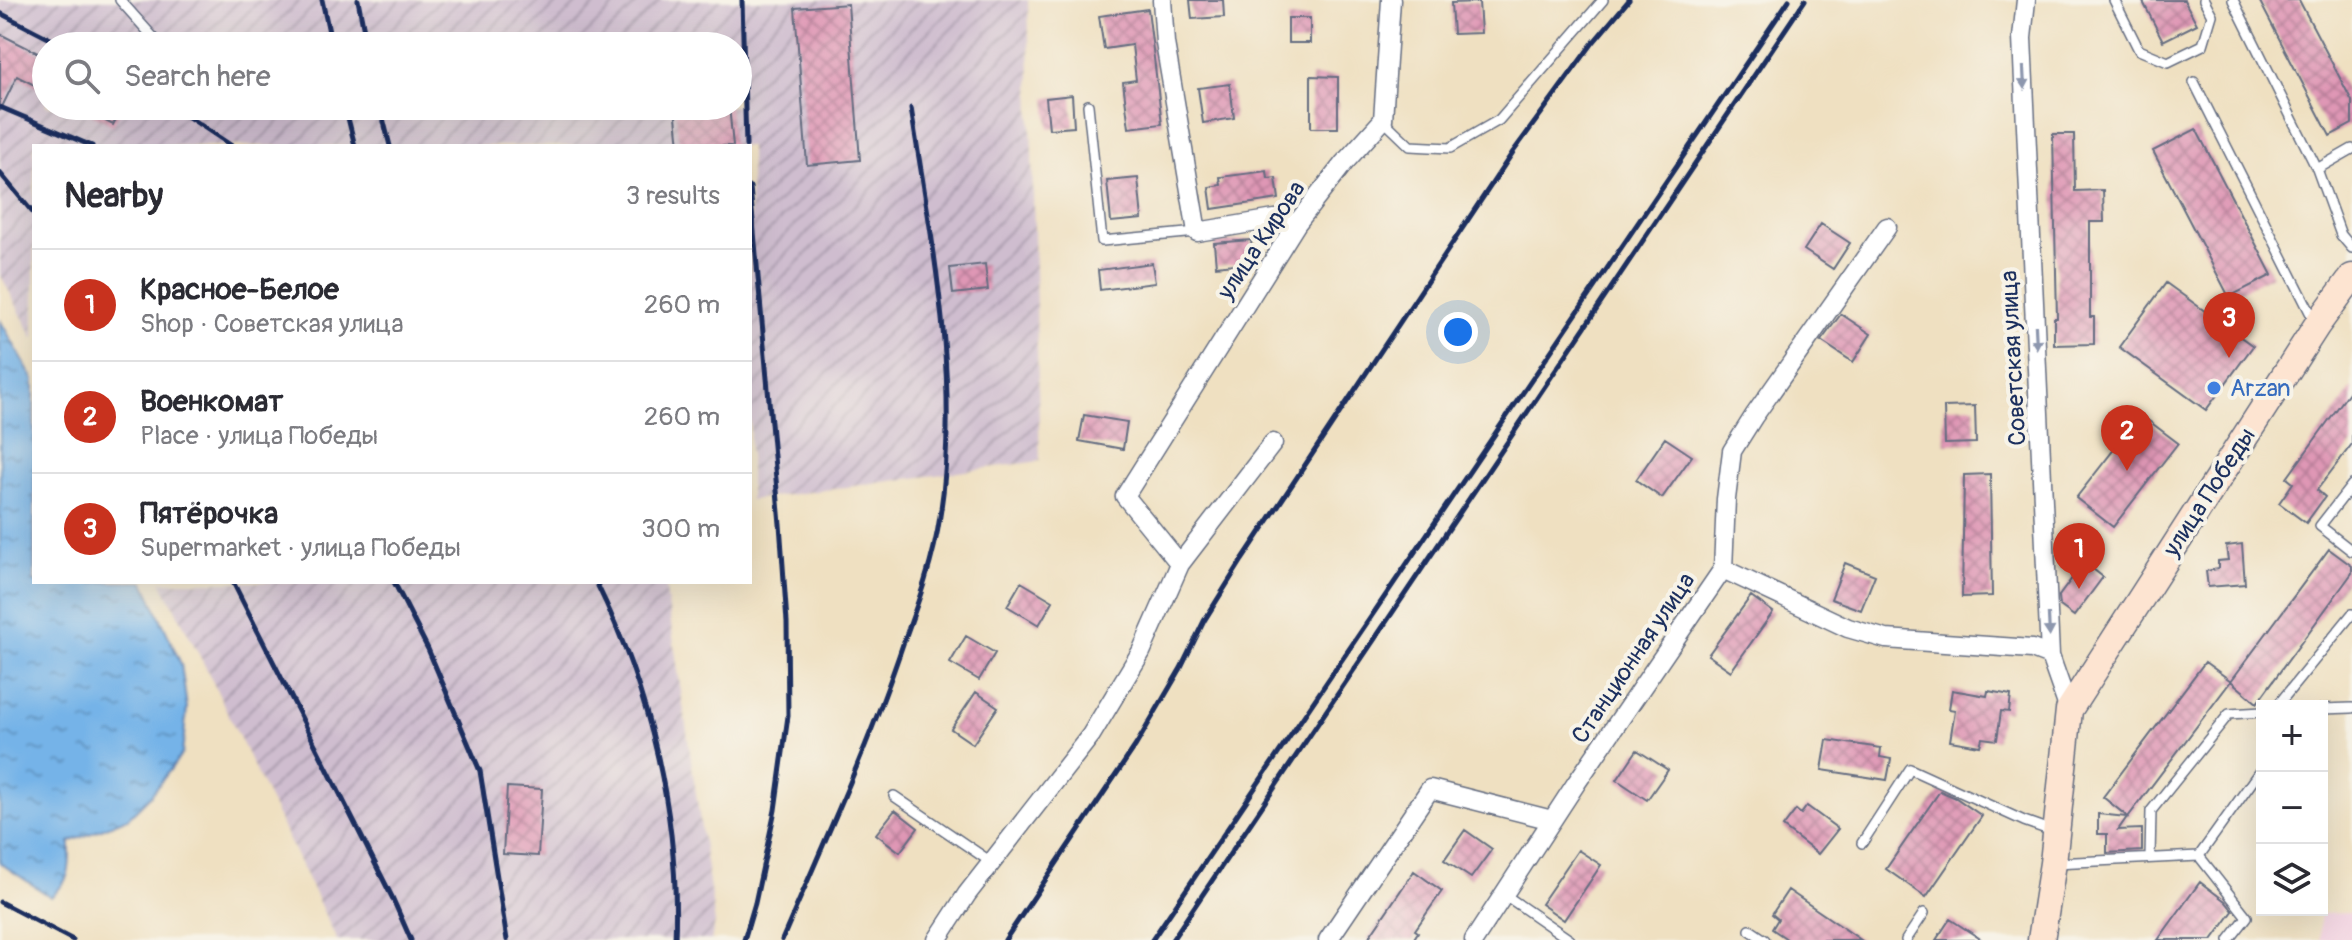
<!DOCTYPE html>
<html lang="en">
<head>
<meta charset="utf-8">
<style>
	:root { --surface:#fff; --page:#f7f7f7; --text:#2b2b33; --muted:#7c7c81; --line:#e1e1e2; --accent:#c8321e }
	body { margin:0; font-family:Pangolin,sans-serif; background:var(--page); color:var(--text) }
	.controls { position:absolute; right:24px; bottom:24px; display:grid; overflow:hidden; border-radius:0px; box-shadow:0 8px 32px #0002 }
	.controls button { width:72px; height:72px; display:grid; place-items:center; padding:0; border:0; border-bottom:2px solid var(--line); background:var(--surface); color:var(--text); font:40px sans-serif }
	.you { position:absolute; left:1458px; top:332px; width:28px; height:28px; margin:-20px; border:6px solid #fff; border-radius:50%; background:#1a73e8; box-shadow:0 0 0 12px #1a73e833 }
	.badge { display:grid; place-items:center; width:52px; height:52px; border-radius:50%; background:var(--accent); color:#fff; font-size:26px; font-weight:700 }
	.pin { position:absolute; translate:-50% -66px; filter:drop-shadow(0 2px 4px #0008) }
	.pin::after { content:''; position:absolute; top:42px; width:28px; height:24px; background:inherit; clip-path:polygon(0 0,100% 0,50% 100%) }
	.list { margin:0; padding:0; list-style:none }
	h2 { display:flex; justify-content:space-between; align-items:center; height:104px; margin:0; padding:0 32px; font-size:34px }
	h2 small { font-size:26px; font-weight:400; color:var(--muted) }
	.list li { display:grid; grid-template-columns:52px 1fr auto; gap:24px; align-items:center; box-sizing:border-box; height:112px; padding:0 32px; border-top:2px solid var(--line) }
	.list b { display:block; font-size:30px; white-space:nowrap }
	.list p { margin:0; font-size:26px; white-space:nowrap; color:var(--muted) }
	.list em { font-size:26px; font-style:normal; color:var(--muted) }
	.icon { flex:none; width:44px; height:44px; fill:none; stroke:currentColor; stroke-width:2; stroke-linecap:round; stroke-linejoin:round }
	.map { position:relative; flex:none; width:2352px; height:940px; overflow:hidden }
	.search { position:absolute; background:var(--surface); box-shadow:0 8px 32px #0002; left:32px; top:32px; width:720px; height:88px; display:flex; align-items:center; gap:20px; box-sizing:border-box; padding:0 28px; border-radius:44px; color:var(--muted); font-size:30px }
	.panel { position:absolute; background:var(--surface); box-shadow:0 8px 32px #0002; left:32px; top:144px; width:720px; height:440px; border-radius:0px }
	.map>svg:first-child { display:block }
</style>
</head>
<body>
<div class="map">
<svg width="2352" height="940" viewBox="0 0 2352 940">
	<defs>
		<pattern id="industrial-furrows" width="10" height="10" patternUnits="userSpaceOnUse" patternTransform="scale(2)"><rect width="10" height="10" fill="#cfbdcf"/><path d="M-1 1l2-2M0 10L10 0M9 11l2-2" fill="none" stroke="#a79aab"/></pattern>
		<pattern id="water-ripples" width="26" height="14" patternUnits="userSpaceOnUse" patternTransform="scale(2)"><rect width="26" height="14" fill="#75b3e8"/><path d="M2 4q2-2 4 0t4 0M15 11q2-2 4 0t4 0" fill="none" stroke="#5f92bf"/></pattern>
		<pattern id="building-cross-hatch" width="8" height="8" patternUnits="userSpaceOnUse" patternTransform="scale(2)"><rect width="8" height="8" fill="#df97b5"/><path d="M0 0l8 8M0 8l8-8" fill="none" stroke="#b47c96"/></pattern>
	</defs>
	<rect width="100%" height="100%" fill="#f7f3e8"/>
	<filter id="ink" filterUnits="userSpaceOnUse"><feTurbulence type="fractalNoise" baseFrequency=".0125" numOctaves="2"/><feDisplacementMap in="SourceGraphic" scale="16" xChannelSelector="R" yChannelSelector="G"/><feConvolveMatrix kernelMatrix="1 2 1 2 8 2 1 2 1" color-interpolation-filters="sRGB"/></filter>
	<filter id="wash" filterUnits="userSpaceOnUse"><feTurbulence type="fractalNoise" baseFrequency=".006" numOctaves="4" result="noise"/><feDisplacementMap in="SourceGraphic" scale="32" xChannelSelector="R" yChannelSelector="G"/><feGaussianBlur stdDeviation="1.8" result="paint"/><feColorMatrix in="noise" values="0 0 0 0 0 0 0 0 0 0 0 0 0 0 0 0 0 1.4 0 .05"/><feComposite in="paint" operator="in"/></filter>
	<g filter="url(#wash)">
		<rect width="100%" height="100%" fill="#efe0c1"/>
		<path fill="#f2cfe1" d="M 2352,913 L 2352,940 L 2320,940 L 2320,914 Z"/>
		<path fill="url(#industrial-furrows)" fill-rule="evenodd" d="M 0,0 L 1028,0 L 1040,461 L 750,500 L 750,146 L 34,146 L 34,339 L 0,274 ZM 46,46 L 738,46 L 738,106 L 46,106 Z
			M 161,582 L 665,582 L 715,923 L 711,940 L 337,940 L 206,668 Z"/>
		<path fill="url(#water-ripples)" stroke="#4871a3" stroke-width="2" d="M 0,320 L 34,380 L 34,582 L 144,582 L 181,664 L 187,708 L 182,754 L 151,795 L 128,818 L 70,842 C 70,869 72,878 51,897 L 0,863 Z"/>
		<g id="blocks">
			<path fill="url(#building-cross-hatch)" d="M 1190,0 L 1223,0 L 1224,17 L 1192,19 Z
				M 2142,0 L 2184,0 L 2197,24 L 2163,41 Z
				M 2259,0 L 2299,0 L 2352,101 L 2352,124 L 2330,136 Z
				M 1479,2 L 1481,33 L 1453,34 L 1451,3 Z
				M 848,4 L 860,160 L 807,165 L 795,8 Z
				M 1148,9 L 1162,124 L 1129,128 L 1123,82 L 1136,80 L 1132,45 L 1104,49 L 1099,16 Z
				M 1288,18 L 1310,18 L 1310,43 L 1288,43 Z
				M 0,34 L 46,57 L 46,91 L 17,76 L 0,111 Z
				M 1311,76 L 1338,77 L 1338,128 L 1311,128 Z
				M 1230,84 L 1234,118 L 1203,123 L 1198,88 Z
				M 1072,95 L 1074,127 L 1049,129 L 1046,98 Z
				M 76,106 L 123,106 L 113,125 Z
				M 675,106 L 729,106 L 733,146 L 679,146 Z
				M 2196,129 L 2272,275 L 2229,297 L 2153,151 Z
				M 2053,134 L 2074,134 L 2075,191 L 2103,190 L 2104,222 L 2090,222 L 2090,317 L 2094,317 L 2094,344 L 2054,345 L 2054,318 L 2057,318 Z
				M 1267,171 L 1268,179 L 1276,178 L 1279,199 L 1212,209 L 1209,187 L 1221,185 L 1220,177 Z
				M 1138,178 L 1142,219 L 1111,222 L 1107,181 Z
				M 1821,224 L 1850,243 L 1833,269 L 1804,250 Z
				M 1251,240 L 1253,262 L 1216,266 L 1214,243 Z
				M 1152,263 L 1155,283 L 1100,290 L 1098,270 Z
				M 985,264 L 988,290 L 953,294 L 950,268 Z
				M 2166,283 L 2253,346 L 2206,410 L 2119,347 Z
				M 1841,314 L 1871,334 L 1853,362 L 1821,341 Z
				M 2352,388 L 2352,444 L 2317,490 L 2325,497 L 2306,523 L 2279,503 L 2293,483 L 2287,478 Z
				M 1975,406 L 1976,443 L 1945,444 L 1944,407 Z
				M 1084,415 L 1127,422 L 1123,449 L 1079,441 Z
				M 2141,415 L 2178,443 L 2113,527 L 2076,498 Z
				M 1665,438 L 1692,456 L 1662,498 L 1636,480 Z
				M 1990,474 L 1992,596 L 1962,597 L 1964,475 Z
				M 2242,544 L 2245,584 L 2208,587 L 2206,571 L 2218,569 L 2218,561 L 2228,560 L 2226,546 Z
				M 2329,549 L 2352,566 L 2352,573 L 2257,703 L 2231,681 Z
				M 2084,562 L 2103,577 L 2074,616 L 2060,606 L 2059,596 Z
				M 1845,563 L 1875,575 L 1861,610 L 1831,599 Z
				M 1021,582 L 1053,601 L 1039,625 L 1007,606 Z
				M 1751,596 L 1773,612 L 1731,671 L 1708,655 Z
				M 966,636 L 995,653 L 979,680 L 950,663 Z
				M 2205,662 L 2231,681 L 2128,817 L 2103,797 Z
				M 1952,690 L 1987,696 L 1988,691 L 2011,695 L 2009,712 L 2001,711 L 1997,740 L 1982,738 L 1980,746 L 1950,741 L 1955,710 L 1949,709 Z
				M 976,692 L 998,707 L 973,744 L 951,729 Z
				M 1827,740 L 1881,748 L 1880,757 L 1891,759 L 1887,780 L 1822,770 Z
				M 1637,750 L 1668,770 L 1647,800 L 1617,780 Z
				M 507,787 L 542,789 L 538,856 L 503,854 Z
				M 1940,791 L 1956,798 L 1982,816 L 1926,897 L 1886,869 Z
				M 1807,806 L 1838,829 L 1818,854 L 1783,827 L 1796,810 L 1801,814 Z
				M 895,810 L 918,828 L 900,852 L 876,834 Z
				M 2098,814 L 2127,817 L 2118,830 L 2142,829 L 2142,851 L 2107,853 L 2107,834 L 2098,834 Z
				M 1465,830 L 1492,849 L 1471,878 L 1444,860 Z
				M 1578,850 L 1601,865 L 1564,920 L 1541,904 Z
				M 1414,871 L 1442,891 L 1415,930 L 1418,932 L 1413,940 L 1367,940 Z
				M 2200,882 L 2225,901 L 2233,911 L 2212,940 L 2158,940 Z
				M 1788,890 L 1861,940 L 1788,940 L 1784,937 L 1772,929 L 1778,919 L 1772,914 Z
				M 1950,919 L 1982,940 L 1936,940 Z"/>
		</g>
	</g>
	<g filter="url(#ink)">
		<use href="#blocks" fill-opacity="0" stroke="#656d81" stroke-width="2"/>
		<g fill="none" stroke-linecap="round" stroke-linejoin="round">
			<g stroke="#656d81" stroke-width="12">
				<path id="lane" d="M 120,0 L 161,46
					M 2114,0 L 2139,50 L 2168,62 L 2203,45 L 2212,15 L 2204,0
					M 2233,0 L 2317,169 L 2341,235 L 2352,248
					M 2194,82 L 2315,322
					M 1088,105 L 1102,241 L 1197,232
					M 1383,120 L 1410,146 L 1450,148 L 1499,120 L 1603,0
					M 2317,169 L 2352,149
					M 2352,485 L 2320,526 L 2352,551
					M 2277,706 L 2352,614
					M 2322,709 L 2352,708
					M 894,796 L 991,862
					M 1862,843 L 1910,769 L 2024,821 L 2052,831
					M 2199,856 L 2247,917 L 2229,940
					M 2150,857 L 2151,811 L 2229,714 L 2262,712
					M 2055,863 L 2199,856 L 2262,768
					M 1505,895 L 1570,940
					M 1750,930 L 1765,940
					M 1906,940 L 1924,913"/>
			</g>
			<g stroke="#656d81" stroke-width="21">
				<path id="street" d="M 1162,0 L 1165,43 L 1197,232 L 1275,219 L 1297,223
					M 2026,0 L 2022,38 L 2050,656 L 2069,710
					M 1180,564 L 1125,496 L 1297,223 L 1344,163 L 1383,120 L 1391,0
					M 1723,569 L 1848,628 L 1886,639 L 2032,649 L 2050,656
					M 937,940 L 967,894 L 1091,735 L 1141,652 L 1180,564 L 1273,443
					M 1328,940 L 1430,789 L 1552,820
					M 1474,940 L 1577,782 L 1723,569 L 1726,499 L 1732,451 L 1754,416 L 1887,227"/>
			</g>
			<g stroke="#656d81" stroke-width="29">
				<path id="secondary" d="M 2041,940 L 2053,863 L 2069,710 L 2317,325 L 2352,277"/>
			</g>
			<use href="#lane" stroke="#fff" stroke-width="9"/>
			<use href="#street" stroke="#fff" stroke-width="18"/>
			<use href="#secondary" stroke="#fde4d1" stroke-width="26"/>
			<path stroke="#1b2f5e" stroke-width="5" d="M 322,0 L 332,46
				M 358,0 L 367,46
				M 742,0 L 746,146
				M 0,13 L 64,46
				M 172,106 L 232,146
				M 345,106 L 355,146
				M 380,106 L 390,146
				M 0,107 L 92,146
				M 0,173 L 34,214
				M 233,582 L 392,897 L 411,940
				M 394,582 L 428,649 L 480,771 L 507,940
				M 596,582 C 650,691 680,818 675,940
				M 0,902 L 73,940
				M 744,940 L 755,903 L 775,810 L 788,716 L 787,622 L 780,524 L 750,187
				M 782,940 C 824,842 869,745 903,644 C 918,603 934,559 940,516 C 961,380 932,243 911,108
				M 1005,940 L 1136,745 L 1181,668 L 1204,621 L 1242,560 L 1513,152 L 1592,44 L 1629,0
				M 1152,940 L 1789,0
				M 1172,940 L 1805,0"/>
		</g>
		<defs><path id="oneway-solid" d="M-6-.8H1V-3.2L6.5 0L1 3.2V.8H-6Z" transform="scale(2)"/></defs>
		<g fill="#8d97ae">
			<use href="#oneway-solid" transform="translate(2024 78) rotate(87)"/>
			<use href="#oneway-solid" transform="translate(2036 337) rotate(87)"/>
			<use href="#oneway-solid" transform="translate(2049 625) rotate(87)"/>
		</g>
	</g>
	<circle fill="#3f7fe0" stroke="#f7f3e8" stroke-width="3" cx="2214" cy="388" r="8"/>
	<g text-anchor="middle" stroke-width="8" stroke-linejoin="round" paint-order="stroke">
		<g font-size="24" fill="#1b2f5e" stroke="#f7f3e8">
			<text transform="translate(1261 240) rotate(-56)" y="8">улица Кирова</text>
			<text transform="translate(2013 358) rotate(-93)" y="8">Советская улица</text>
			<text transform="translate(2209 492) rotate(-57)" y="8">улица Победы</text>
			<text transform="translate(1633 658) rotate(-56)" y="8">Станционная улица</text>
		</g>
		<g font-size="24" fill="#366cbe" stroke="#f7f3e8" text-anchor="start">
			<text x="2230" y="396">Arzan</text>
		</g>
	</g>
</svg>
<div class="controls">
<button>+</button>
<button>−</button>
<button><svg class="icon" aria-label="layers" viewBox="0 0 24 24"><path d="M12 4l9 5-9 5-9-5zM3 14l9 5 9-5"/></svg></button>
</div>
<div class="you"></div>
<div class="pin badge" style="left:2079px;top:589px">1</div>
<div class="pin badge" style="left:2127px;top:471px">2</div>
<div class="pin badge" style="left:2229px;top:358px">3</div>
<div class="search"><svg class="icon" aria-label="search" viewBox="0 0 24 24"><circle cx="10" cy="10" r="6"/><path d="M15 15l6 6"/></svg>Search here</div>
<section class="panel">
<h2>Nearby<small>3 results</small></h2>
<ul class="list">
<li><span class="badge">1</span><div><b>Красное-Белое</b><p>Shop · Советская улица</p></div><em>260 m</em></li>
<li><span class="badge">2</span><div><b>Военкомат</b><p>Place · улица Победы</p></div><em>260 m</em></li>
<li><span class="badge">3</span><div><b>Пятёрочка</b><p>Supermarket · улица Победы</p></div><em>300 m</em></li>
</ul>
</section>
</div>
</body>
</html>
